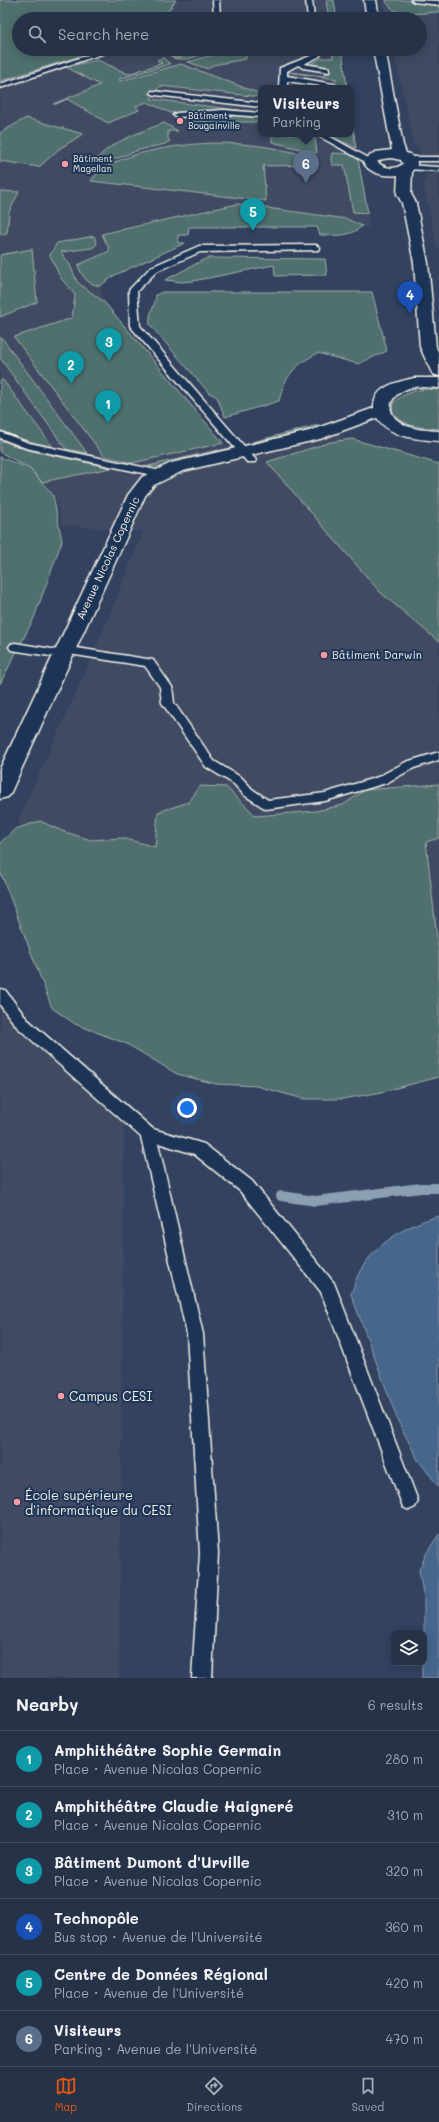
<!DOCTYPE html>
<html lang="en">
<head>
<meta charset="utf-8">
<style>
	:root { --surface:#263247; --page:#2e3a4e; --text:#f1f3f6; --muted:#a4aab4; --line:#424d60; --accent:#ea580c }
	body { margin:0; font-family:Mali,sans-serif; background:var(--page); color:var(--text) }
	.controls { position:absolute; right:12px; bottom:12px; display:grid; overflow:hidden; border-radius:8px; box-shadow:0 2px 10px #0003 }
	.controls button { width:36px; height:36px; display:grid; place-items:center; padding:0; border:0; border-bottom:1px solid var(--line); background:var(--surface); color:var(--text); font:20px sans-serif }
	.you { position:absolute; left:187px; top:1108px; width:14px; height:14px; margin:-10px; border:3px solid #fff; border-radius:50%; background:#1a73e8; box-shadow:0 0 0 6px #1a73e833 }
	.badge { display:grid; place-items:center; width:26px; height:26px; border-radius:50%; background:var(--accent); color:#fff; font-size:13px; font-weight:700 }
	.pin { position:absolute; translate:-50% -33px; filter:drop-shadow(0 1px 2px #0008) }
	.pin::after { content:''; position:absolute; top:21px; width:14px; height:12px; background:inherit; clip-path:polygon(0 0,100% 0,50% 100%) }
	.popup { position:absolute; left:258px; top:85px; width:96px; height:52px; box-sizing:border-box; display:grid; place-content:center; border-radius:8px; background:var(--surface); filter:drop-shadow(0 1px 3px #0005); font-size:13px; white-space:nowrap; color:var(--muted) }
	.popup b { font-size:15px; color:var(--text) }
	.popup::after { content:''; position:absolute; left:50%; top:100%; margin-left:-8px; border:8px solid transparent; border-top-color:var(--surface) }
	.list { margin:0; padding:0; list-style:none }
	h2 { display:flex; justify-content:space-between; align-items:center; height:52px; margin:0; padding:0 16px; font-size:17px }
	h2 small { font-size:13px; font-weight:400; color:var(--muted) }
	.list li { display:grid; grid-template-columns:26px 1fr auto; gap:12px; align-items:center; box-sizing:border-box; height:56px; padding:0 16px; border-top:1px solid var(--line) }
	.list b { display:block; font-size:15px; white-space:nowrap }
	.list p { margin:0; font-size:13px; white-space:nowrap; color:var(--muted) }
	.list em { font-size:13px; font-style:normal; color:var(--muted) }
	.icon { flex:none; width:22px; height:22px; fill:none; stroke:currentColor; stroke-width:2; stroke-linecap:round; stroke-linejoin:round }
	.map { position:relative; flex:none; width:439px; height:1678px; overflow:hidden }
	.search { position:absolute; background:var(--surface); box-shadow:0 2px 10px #0003; left:12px; right:12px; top:12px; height:44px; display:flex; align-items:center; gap:10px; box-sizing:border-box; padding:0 14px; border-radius:22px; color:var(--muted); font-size:15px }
	.sheet { height:388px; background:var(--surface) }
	nav { display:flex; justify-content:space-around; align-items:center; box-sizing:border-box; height:56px; border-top:1px solid var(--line); background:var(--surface); font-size:11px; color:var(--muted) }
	nav a { display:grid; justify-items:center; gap:2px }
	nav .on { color:var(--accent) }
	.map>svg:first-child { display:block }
</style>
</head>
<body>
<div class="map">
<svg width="439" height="1678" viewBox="0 0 439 1678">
	<rect width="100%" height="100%" fill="#32425f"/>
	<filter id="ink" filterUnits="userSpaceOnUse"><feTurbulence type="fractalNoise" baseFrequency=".025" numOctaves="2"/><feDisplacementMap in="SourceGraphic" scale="8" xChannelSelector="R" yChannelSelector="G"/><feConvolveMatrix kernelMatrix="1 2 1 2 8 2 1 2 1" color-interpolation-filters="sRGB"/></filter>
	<g filter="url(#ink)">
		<path fill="#414b64" d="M 157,0 L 334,0 L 337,19 L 139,19 Z
			M 382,0 L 439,0 L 439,155 L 420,155 L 419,147 L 414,145 L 393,49 L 420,49 L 420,19 L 386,19 Z
			M 90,49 L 342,49 L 347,88 L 261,88 L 261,134 L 351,134 L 351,113 L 370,227 L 195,222 L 91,270 L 100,286 L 103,299 L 232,452 L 338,429 L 352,449 L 439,470 L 439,1074 L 66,944 L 18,820 L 93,655 L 143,532 L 62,525 L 55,495 L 29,468 L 0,452 L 0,76 Z
			M 425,174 L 439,174 L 439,256 L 423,183 L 426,181 Z
			M 0,994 L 124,1113 L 119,1678 L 0,1678 Z"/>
		<path fill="#4f6f6e" stroke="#a2b0ab" d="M 0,0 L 176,0 L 162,19 L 19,19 L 19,49 L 103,49 L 0,81 Z
			M 326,0 L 334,0 L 337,19 L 329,19 Z
			M 386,0 L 439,0 L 439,12 C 423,12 393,20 386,0 Z
			M 205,49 L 218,49 L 188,59 L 176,59 L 170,56 L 179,58 Z
			M 219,49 L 246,49 L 246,59 L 213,65 L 208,69 L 188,62 L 224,52 Z
			M 332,49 L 342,49 L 347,88 L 335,88 L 339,85 L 334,83 L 337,79 L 288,72 L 324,76 L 331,68 L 311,64 L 322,58 L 333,58 Z
			M 163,58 L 170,64 L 119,79 L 120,81 L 181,64 L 261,94 L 261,97 L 160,86 L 155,93 L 150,92 L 155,93 L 151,99 L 246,111 L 217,110 L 171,113 L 147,102 L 136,106 L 139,110 L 108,123 L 67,99 L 56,104 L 53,104 L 100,85 L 66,67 L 98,60 L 128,74 L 162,63 L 157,60 Z
			M 351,113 L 356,148 L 327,134 L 351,134 Z
			M 236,114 L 261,117 L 261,122 L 195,122 L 182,117 L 186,115 Z
			M 26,118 L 83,134 L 59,149 L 39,167 L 0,161 L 0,133 Z
			M 164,123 L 178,131 L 168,131 L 168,139 L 170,141 L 165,144 L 139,150 L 104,163 L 96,160 C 109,142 144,131 164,123 Z
			M 272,134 L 309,134 L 315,139 L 317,153 L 272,142 Z
			M 214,143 C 250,143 283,148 317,159 L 318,165 L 263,166 L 266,201 L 91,181 C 109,152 183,144 214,143 Z
			M 332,153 L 349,154 L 358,159 L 368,213 L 353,212 L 344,165 L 332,165 L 331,159 Z
			M 0,191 L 19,192 L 9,212 L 7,234 L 0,235 Z
			M 237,204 L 347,219 L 362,226 C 349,238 336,235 320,235 L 317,227 L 189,227 L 188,235 L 178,235 L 178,243 L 185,243 L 115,275 L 100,286 C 88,284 82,278 78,265 L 110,251 L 102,234 Z
			M 94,236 L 97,244 L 92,248 L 61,252 L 70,265 L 77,282 L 104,302 L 223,443 L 132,463 L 104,456 L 14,337 L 72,318 L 75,295 L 60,277 L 50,255 L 57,243 Z
			M 32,249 L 37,302 L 0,317 L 0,255 Z
			M 207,258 L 325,259 L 327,275 L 275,276 L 274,265 L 193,281 L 181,282 L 165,280 Z
			M 162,292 L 372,292 L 387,351 L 358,364 L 318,353 C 295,365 285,375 279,401 L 225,417 L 217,397 L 209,393 L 150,325 C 148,313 155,308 156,295 Z
			M 0,338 L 2,338 L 87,453 L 66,449 L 0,358 Z
			M 3,380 L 53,447 L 21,439 L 0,430 L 0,381 Z
			M 426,389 L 439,390 L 439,429 C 429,428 418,428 408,424 C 373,407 404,391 426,389 Z
			M 318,425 L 321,426 L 265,441 L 252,442 Z
			M 352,439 L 439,464 L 439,642 L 380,592 L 267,462 L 331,442 Z
			M 0,440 L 27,450 L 111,468 L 42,482 L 29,468 L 0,452 Z
			M 218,450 L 219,452 L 162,467 L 148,466 Z
			M 0,457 L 30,469 L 53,495 L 62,541 L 34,618 L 0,684 Z
			M 439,784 L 439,838 L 426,842 L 439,955 L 439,1077 L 377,1093 L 342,1099 L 304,1099 L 256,1086 L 216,1084 L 177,1074 L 127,1044 L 75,1024 L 52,1008 L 0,871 L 0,843 L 15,829 L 40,821 L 62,831 L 91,840 L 122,838 L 155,847 L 158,812 L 189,802 L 200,786 L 226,787 L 256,816 L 316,811 L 343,805 L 365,790 Z"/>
		<path fill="#46668c" stroke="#8c9eb1" d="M 439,1216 L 439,1487 L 418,1460 L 398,1421 L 351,1294 C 354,1287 356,1278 360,1271 C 376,1243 408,1224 439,1216 Z
			M 439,1534 L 439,1678 L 422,1678 L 422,1663 L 424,1663 L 424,1599 L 419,1570 L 426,1554 Z"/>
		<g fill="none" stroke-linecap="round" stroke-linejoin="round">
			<path stroke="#8c9eb1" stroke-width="10" d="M 281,1196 L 316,1201 L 421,1188 L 439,1188"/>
			<g stroke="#f4f1e8" stroke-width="3">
				<path id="lane" d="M 213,0 L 219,0 L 220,17 L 218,19 L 209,19 L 214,16 Z
					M 306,0 L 312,0 L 314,19 L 308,19 Z
					M 411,0 L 439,1 L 439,5 L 414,2 Z
					M 107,49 L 117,49 L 0,88 L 0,84 Z
					M 313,49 L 319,49 L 320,56 L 304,64 L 329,68 L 329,72 L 303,68 L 298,65 L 287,71 L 287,76 L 333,84 L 337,86 L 336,88 L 287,81 L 287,88 L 279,88 L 280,68 L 313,55 Z
					M 152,91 L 261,103 L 261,107 L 155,95 L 151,93 Z
					M 223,110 L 261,113 L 261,117 L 223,114 L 177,117 L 173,115 L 177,113 Z
					M 315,134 L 325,134 L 374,161 L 367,163 Z
					M 404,157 L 439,157 L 439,161 L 407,161 L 403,159 Z
					M 405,165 L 439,167 L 439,171 L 408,169 L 404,167 Z
					M 316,245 L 320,248 L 319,250 L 200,252 L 157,271 L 137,291 L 140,326 L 256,460 L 255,462 L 247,462 L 130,326 L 129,290 L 151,267 L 199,246 Z
					M 0,432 L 29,443 L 161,471 L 166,474 L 161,477 L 26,448 L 0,438 Z
					M 15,643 L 58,650 L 64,646 L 153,660 L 172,687 L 174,703 L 214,761 L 242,778 L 252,789 L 268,800 L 325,793 L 378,777 L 406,762 L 439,752 L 439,760 L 414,768 L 386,783 L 325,801 L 266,809 L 244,795 L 234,784 L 206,767 L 162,703 L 160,687 L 145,666 L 69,654 L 63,658 L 11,650 L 9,647 L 11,644 Z
					M 0,989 L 5,990 L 27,1019 L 153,1129 L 204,1144 L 252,1181 L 334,1283 L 418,1501 L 415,1507 L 409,1510 L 403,1507 L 321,1292 L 240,1191 L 194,1154 L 158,1143 L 203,1334 L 218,1553 L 212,1678 L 192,1678 L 200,1553 L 187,1334 L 141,1137 L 17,1027 L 0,1005 Z"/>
			</g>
			<g stroke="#f4f1e8" stroke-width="3">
				<path id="secondary" d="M 364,0 L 376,0 L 379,19 L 367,19 Z
					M 373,49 L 385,49 L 403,145 L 406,153 L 410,154 L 417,162 L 417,165 L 412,171 L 411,194 L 416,203 L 428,263 L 436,347 L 439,354 L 439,376 L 433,374 L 431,371 L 420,347 L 414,263 L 402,203 L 397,194 L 398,175 C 386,177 368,174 363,161 L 375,152 L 392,150 ZM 391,158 L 401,160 L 403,164 C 395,170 385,169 377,162 L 383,159 Z
					M 414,378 L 439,378 L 439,388 C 431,388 422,386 414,387 C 395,390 380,408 400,422 C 411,430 426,430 439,431 L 439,441 C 417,439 391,438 377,418 L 320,439 L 183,471 L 154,485 L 145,496 L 137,514 L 11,792 L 8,797 L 0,799 L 0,769 L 128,495 L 142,477 L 171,463 L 309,431 L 374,408 C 373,386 398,382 414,378 Z"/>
			</g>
			<use href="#lane" fill="#1d3557" fill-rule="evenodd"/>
			<use href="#secondary" fill="#1d3557" fill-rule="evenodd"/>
		</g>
	</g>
	<g fill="#ff9aa2" stroke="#1d3557" stroke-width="1.5">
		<circle cx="180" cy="121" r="4"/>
		<circle cx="65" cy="164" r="4"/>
		<circle cx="324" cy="655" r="4"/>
		<circle cx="61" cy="1396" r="4"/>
		<circle cx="17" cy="1502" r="4"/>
	</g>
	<g text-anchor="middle" stroke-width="4" stroke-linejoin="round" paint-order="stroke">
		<g font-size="9" fill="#f4f1e8" stroke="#1d3557" text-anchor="start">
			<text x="188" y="119">Bâtiment<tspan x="188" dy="10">Bougainville</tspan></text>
			<text x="73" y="162">Bâtiment<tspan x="73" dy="10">Magellan</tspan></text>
		</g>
		<g font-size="11" fill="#f4f1e8" stroke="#1d3557">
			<text transform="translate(108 558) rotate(-65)" y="4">Avenue Nicolas Copernic</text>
		</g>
		<g font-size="11" fill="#f4f1e8" stroke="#1d3557" text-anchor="start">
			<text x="332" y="659">Bâtiment Darwin</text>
		</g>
		<g font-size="13" fill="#f4f1e8" stroke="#1d3557" text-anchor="start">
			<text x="69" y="1401">Campus CESI</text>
			<text x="25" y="1500">École supérieure<tspan x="25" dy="15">d'informatique du CESI</tspan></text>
		</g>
	</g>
</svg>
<div class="controls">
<button><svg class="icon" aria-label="layers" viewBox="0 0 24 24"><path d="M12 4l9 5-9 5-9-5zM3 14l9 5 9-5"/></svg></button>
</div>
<div class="you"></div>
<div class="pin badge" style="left:108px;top:423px;background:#0f9aa8">1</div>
<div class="pin badge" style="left:71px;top:384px;background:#0f9aa8">2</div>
<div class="pin badge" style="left:109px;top:361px;background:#0f9aa8">3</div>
<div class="pin badge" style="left:410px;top:314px;background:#1a4fb4">4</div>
<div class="pin badge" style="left:253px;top:231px;background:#0f9aa8">5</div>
<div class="pin badge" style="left:306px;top:183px;background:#5c6f8a">6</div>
<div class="popup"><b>Visiteurs</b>Parking</div>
<div class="search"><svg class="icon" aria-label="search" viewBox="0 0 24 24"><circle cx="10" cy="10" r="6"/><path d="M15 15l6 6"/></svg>Search here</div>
</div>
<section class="sheet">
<h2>Nearby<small>6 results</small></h2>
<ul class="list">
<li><span class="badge" style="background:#0f9aa8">1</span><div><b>Amphithéâtre Sophie Germain</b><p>Place · Avenue Nicolas Copernic</p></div><em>280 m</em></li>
<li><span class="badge" style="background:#0f9aa8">2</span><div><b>Amphithéâtre Claudie Haigneré</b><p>Place · Avenue Nicolas Copernic</p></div><em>310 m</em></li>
<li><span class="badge" style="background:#0f9aa8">3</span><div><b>Bâtiment Dumont d'Urville</b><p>Place · Avenue Nicolas Copernic</p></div><em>320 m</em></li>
<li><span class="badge" style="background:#1a4fb4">4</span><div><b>Technopôle</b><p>Bus stop · Avenue de l'Université</p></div><em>360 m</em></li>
<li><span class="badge" style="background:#0f9aa8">5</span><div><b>Centre de Données Régional</b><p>Place · Avenue de l'Université</p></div><em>420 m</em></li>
<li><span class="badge" style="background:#5c6f8a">6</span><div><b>Visiteurs</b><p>Parking · Avenue de l'Université</p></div><em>470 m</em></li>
</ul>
</section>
<nav>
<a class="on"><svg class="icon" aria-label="map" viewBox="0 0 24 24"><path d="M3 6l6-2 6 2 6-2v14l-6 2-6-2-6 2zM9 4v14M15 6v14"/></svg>Map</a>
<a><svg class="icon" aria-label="directions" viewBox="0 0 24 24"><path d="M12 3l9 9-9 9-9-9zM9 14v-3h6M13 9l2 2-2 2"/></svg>Directions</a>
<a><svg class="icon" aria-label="saved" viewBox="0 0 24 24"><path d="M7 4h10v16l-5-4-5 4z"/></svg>Saved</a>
</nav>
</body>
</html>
